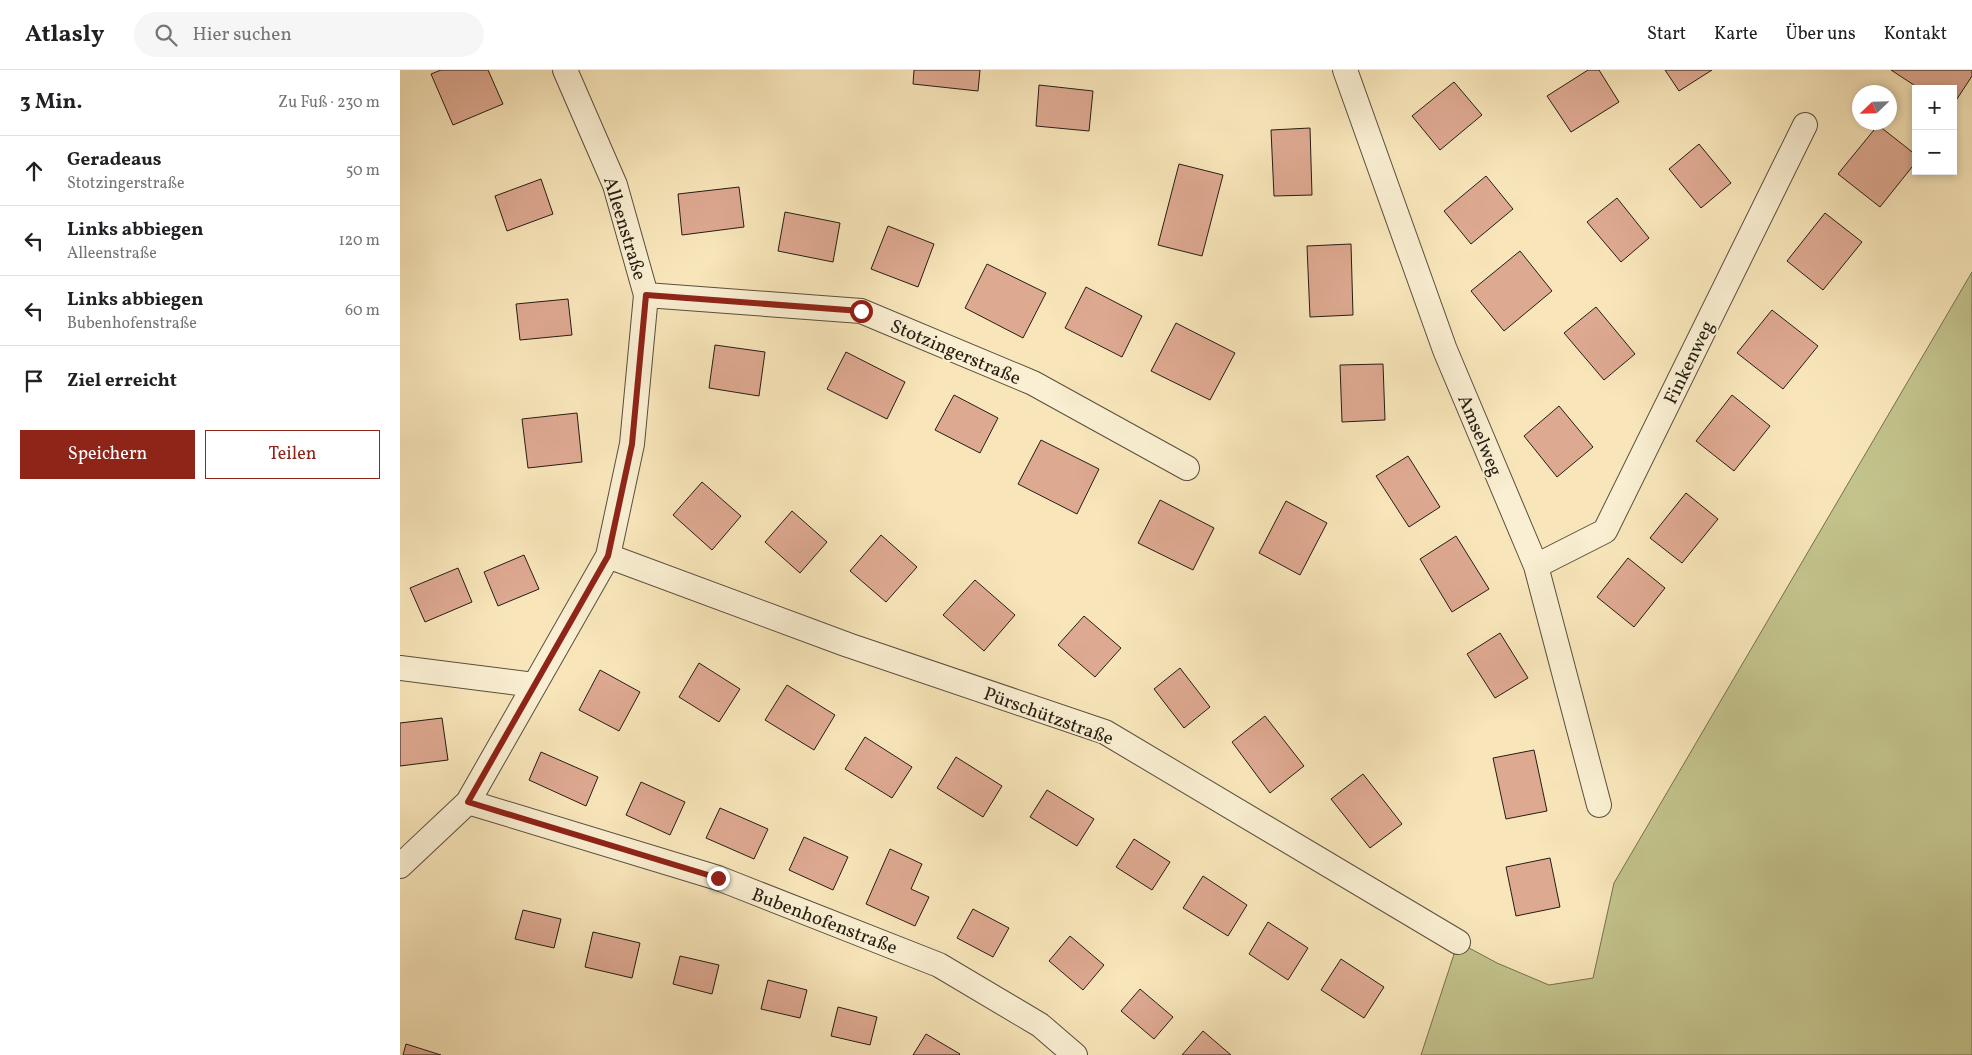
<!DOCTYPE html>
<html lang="de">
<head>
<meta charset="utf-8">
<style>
	:root { --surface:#fff; --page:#f6f6f6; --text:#202124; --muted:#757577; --line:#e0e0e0; --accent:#8f2418 }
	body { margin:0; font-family:Vollkorn,serif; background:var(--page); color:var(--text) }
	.controls { position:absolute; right:15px; top:15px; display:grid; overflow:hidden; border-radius:0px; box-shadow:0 2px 8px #0003 }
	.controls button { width:45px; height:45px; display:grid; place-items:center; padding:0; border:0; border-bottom:1px solid var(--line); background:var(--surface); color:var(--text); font:25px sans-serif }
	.compass { position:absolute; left:1452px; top:15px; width:45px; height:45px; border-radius:50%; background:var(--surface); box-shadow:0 2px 8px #0003; rotate:247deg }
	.stop { position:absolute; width:15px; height:15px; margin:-11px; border:4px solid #8f2418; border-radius:50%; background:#fff }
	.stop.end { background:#8f2418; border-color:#fff; box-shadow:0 1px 5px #0008 }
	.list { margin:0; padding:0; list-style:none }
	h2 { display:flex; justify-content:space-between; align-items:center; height:65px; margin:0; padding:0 20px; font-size:21px }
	h2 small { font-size:16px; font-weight:400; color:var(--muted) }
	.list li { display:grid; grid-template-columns:32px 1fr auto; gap:15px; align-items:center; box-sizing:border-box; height:70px; padding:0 20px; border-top:1px solid var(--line) }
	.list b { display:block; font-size:19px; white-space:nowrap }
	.list p { margin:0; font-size:16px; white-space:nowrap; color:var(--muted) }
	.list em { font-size:16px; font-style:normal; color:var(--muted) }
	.actions { display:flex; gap:10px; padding:15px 20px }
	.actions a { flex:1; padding:11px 0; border:1px solid var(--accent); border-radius:0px; text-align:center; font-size:18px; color:var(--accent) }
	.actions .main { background:var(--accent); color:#fff }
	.icon { flex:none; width:28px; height:28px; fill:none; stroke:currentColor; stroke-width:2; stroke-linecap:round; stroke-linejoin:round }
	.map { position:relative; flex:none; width:1572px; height:985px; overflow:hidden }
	header { display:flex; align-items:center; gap:30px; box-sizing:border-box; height:70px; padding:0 25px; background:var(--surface); border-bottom:1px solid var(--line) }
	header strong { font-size:24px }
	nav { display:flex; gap:28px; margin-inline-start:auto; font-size:18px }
	.search { width:350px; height:45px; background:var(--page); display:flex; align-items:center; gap:12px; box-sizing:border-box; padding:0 18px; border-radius:28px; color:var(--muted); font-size:19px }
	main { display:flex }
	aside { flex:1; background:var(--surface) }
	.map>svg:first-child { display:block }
</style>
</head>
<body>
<header>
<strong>Atlasly</strong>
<div class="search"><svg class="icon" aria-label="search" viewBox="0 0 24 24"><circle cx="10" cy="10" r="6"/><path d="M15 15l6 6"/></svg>Hier suchen</div>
<nav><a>Start</a><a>Karte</a><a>Über uns</a><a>Kontakt</a></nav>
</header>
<main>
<aside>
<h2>3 Min.<small>Zu Fuß · 230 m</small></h2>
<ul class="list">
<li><svg class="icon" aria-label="ahead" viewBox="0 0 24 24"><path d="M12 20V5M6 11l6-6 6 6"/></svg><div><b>Geradeaus</b><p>Stotzingerstraße</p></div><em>50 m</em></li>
<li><svg class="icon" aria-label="left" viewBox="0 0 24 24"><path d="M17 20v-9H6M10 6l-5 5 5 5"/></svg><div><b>Links abbiegen</b><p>Alleenstraße</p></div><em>120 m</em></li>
<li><svg class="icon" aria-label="left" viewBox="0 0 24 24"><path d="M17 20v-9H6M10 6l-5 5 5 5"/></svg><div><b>Links abbiegen</b><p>Bubenhofenstraße</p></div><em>60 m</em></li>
<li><svg class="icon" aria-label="arrive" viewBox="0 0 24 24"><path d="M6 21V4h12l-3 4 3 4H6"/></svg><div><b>Ziel erreicht</b></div></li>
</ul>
<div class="actions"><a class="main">Speichern</a><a>Teilen</a></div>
</aside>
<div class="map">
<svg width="1572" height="985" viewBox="0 0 1572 985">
	<rect width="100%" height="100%" fill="#f8e6ba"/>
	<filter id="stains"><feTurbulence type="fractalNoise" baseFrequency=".004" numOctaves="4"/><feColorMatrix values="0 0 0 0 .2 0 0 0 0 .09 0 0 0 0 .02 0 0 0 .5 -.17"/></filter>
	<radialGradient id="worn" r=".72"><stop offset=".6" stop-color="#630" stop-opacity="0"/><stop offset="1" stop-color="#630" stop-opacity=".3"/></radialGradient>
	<path fill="#c3c38c" stroke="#747050" d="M 1572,202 L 1572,985 L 1021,985 L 1058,872 L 1097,893 L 1149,915 L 1193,908 L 1214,813 Z"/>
	<path fill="#dea991" stroke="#251d13" d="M 41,0 L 88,0 L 103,34 L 53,55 L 31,4 Z
		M 514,0 L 580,0 L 578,21 L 513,14 Z
		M 1188,0 L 1199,0 L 1219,32 L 1171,62 L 1147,26 Z
		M 1265,0 L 1312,0 L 1279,21 Z
		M 1491,0 L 1572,0 L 1572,6 L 1553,35 L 1553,19 L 1520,19 Z
		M 1054,12 L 1082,45 L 1040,80 L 1012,46 Z
		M 639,15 L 693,21 L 689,61 L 636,56 Z
		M 1478,55 L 1516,85 L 1516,92 L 1480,137 L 1438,104 Z
		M 910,58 L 912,125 L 874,126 L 871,60 Z
		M 1299,74 L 1331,113 L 1301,138 L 1269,99 Z
		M 779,94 L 823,105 L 802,186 L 758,175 Z
		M 1086,106 L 1113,139 L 1071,174 L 1044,141 Z
		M 141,109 L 153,144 L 107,161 L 95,126 Z
		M 339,117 L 344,157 L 282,165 L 278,124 Z
		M 1217,128 L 1249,168 L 1221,192 L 1187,152 Z
		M 385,142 L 440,153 L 433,192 L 378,181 Z
		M 1425,143 L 1462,172 L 1423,220 L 1387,191 Z
		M 488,156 L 534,174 L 518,217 L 471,199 Z
		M 951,174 L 953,245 L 910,247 L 907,176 Z
		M 1120,181 L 1152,221 L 1104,261 L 1071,221 Z
		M 587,194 L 646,223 L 623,268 L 565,238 Z
		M 686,217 L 742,246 L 722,287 L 665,258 Z
		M 168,229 L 172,265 L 120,270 L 116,234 Z
		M 1196,237 L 1235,284 L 1204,310 L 1164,263 Z
		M 1372,240 L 1418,276 L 1383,319 L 1337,283 Z
		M 776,253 L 835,283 L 810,330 L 751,301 Z
		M 315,275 L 365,282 L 359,326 L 309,318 Z
		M 446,282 L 505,312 L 487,349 L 427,319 Z
		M 983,294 L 985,350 L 942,352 L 940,295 Z
		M 554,325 L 598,348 L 580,383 L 535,360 Z
		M 1332,325 L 1370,356 L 1334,401 L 1296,371 Z
		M 1159,336 L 1193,377 L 1157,407 L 1124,366 Z
		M 177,343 L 182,392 L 128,398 L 122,349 Z
		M 641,370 L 699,399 L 677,444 L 618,414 Z
		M 1008,386 L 1040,437 L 1009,457 L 976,406 Z
		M 302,412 L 341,446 L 312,480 L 273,445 Z
		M 1286,423 L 1318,449 L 1282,493 L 1250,468 Z
		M 760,430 L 814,458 L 793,500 L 738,473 Z
		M 886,431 L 927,453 L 900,505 L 859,483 Z
		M 392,441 L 427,472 L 400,503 L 365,472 Z
		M 481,465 L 517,497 L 486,532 L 450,501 Z
		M 1056,466 L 1089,519 L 1052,542 L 1020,489 Z
		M 124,485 L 139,519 L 98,536 L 84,502 Z
		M 1228,488 L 1265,518 L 1234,557 L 1197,527 Z
		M 58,498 L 72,532 L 25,552 L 10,518 Z
		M 575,510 L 615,545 L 584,581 L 543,545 Z
		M 684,546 L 721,578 L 695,607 L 658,575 Z
		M 1100,563 L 1128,608 L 1095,628 L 1067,584 Z
		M 299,593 L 340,619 L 319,652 L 279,627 Z
		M 780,598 L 810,637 L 784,658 L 754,619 Z
		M 200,600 L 240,622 L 219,661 L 179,640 Z
		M 387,615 L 435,645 L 414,680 L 365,650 Z
		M 865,646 L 904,696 L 870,723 L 832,672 Z
		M 42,648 L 48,690 L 0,696 L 0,653 Z
		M 465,667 L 512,697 L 492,728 L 445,699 Z
		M 1134,680 L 1147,741 L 1106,749 L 1093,688 Z
		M 141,682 L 198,707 L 186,736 L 129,710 Z
		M 556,687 L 602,716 L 583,747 L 537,718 Z
		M 963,704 L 1002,754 L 970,778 L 931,729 Z
		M 241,712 L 285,732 L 270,765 L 226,745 Z
		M 647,720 L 694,749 L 677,776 L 630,747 Z
		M 320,738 L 368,759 L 354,789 L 306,768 Z
		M 404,767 L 448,787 L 433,820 L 389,800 Z
		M 734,769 L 770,792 L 752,820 L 716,797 Z
		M 490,779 L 522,794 L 511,819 L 529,827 L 515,856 L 466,834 Z
		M 1150,788 L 1160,837 L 1116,846 L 1106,797 Z
		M 803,806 L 847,835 L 828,866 L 783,838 Z
		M 573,839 L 609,858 L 593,887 L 557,868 Z
		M 123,840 L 161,849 L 154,878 L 115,869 Z
		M 868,852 L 908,878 L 888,910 L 849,884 Z
		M 193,862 L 240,873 L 232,908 L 185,897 Z
		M 670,866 L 704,895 L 683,920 L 649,891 Z
		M 280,886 L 319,895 L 312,924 L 273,914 Z
		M 941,889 L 984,917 L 964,948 L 921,920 Z
		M 368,910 L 407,920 L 400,948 L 361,939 Z
		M 740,919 L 773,947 L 754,969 L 721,941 Z
		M 438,937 L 477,947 L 470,975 L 431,966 Z
		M 803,961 L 831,985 L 782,985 Z
		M 526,964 L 560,984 L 559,985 L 513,985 Z
		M 6,974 L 41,985 L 3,985 Z"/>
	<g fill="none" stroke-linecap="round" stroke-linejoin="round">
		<g stroke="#5a4f3d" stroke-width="26">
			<path id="minor" d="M 945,0 L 1045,280 L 1136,496 L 1199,735
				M 246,225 L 461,241 L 633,313 L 787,398
				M 208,486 L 448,575 L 705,662 L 1058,872
				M 1136,496 L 1205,461 L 1405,55
				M 0,598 L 134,615
				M 68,732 L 318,808 L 539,895 L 640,955 L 675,985
				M 0,796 L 68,732 L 208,486 L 232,374 L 246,225 L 215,115 L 165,0"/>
		</g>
		<use href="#minor" stroke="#faefd2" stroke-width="24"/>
	</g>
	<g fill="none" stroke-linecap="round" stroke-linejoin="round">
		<path stroke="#8f2418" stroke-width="6" d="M 318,808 L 68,732 L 208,486 L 232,374 L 246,225 L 461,241"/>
	</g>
	<g text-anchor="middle" stroke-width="4" stroke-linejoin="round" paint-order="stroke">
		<g font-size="19" fill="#251d13" stroke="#faefd2">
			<text transform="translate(226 158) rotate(73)" y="7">Alleenstraße</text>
			<text transform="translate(556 281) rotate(23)" y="7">Stotzingerstraße</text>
			<text transform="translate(1288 292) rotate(-64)" y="7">Finkenweg</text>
			<text transform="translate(1081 365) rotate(67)" y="7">Amselweg</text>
			<text transform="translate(649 645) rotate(20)" y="7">Pürschützstraße</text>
			<text transform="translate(425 850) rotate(21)" y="7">Bubenhofenstraße</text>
		</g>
	</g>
	<rect width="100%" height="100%" filter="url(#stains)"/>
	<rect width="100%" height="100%" fill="url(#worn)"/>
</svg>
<div class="controls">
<button>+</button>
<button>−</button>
</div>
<svg class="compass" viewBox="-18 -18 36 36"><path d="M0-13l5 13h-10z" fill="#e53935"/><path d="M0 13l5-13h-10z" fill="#757577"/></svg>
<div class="stop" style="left:461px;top:241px"></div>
<div class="stop end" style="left:318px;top:808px"></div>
</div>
</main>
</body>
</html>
